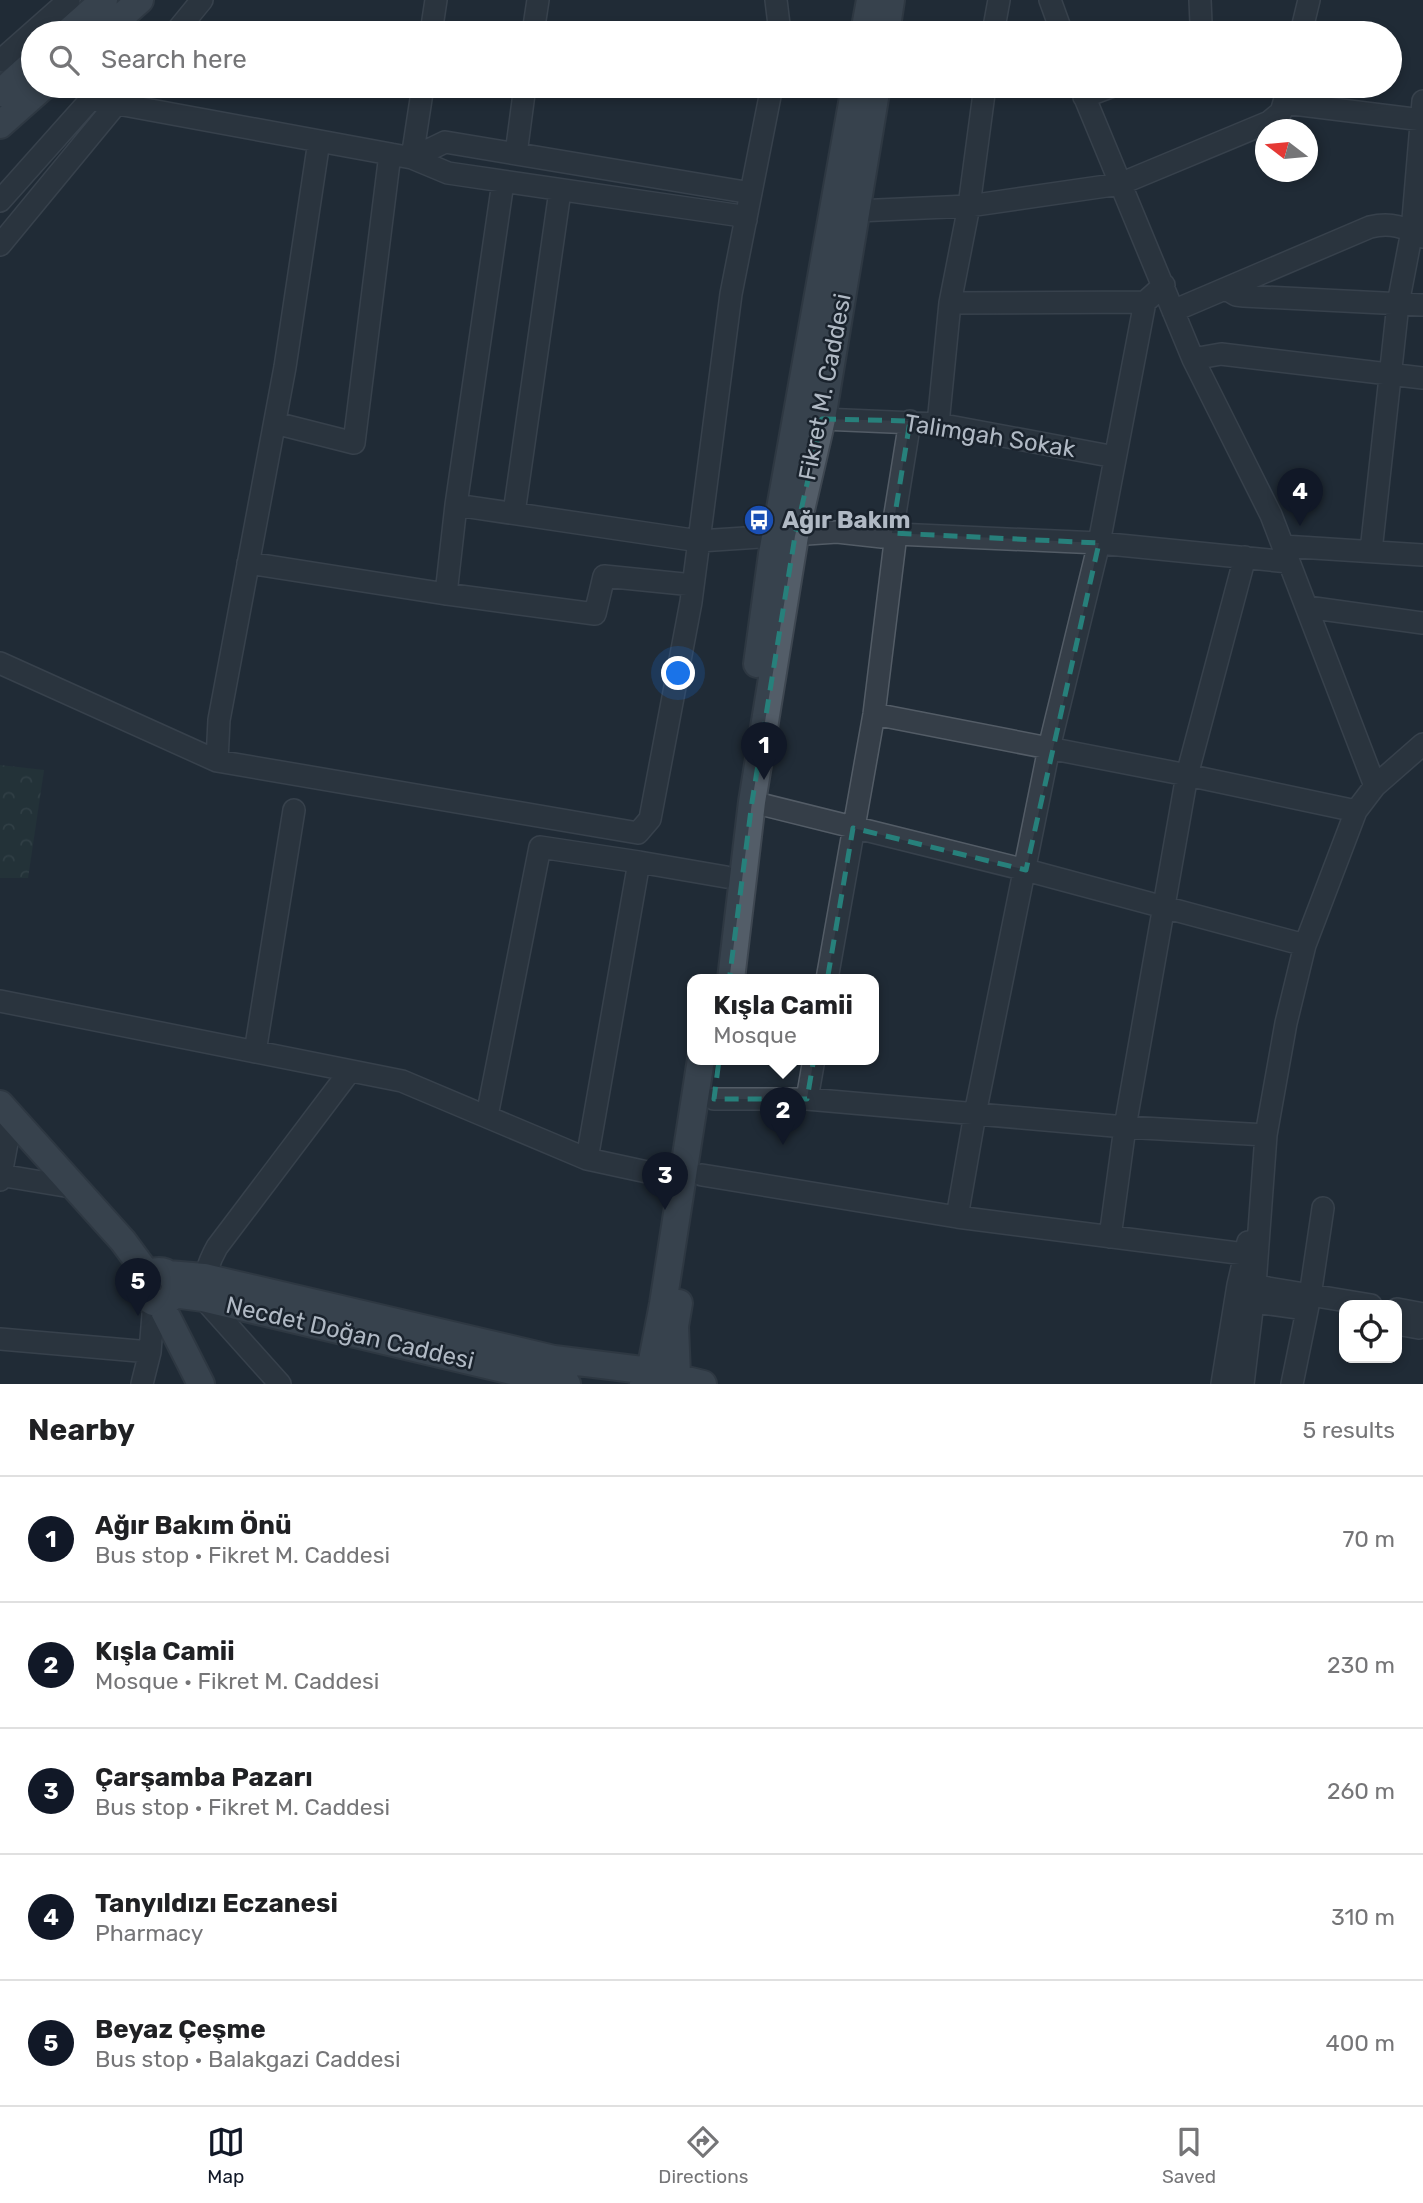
<!DOCTYPE html>
<html lang="en">
<head>
<meta charset="utf-8">
<style>
	:root { --surface:#fff; --page:#f2f2f2; --text:#202124; --muted:#757577; --line:#e0e0e0; --accent:#111827 }
	body { margin:0; font-family:Rubik,sans-serif; background:var(--page); color:var(--text) }
	.controls { position:absolute; right:21px; bottom:21px; display:grid; overflow:hidden; border-radius:14px; box-shadow:0 4px 10px #0003 }
	.controls button { width:63px; height:63px; display:grid; place-items:center; padding:0; border:0; border-bottom:2px solid var(--line); background:var(--surface); color:var(--text); font:35px sans-serif }
	.compass { position:absolute; left:1255px; top:119px; width:63px; height:63px; border-radius:50%; background:var(--surface); box-shadow:0 4px 10px #0003; rotate:286deg }
	.you { position:absolute; left:679px; top:674px; width:24px; height:24px; margin:-18px; border:5px solid #fff; border-radius:50%; background:#1a73e8; box-shadow:0 0 0 10px #1a73e833 }
	.badge { display:grid; place-items:center; width:46px; height:46px; border-radius:50%; background:var(--accent); color:#fff; font-size:23px; font-weight:700 }
	.pin { position:absolute; translate:-50% -58px; filter:drop-shadow(0 2px 4px #0008) }
	.pin::after { content:''; position:absolute; top:37px; width:24px; height:21px; background:inherit; clip-path:polygon(0 0,100% 0,50% 100%) }
	.popup { position:absolute; left:687px; top:974px; width:192px; height:91px; box-sizing:border-box; display:grid; place-content:center; border-radius:14px; background:var(--surface); filter:drop-shadow(0 2px 5px #0005); font-size:23px; white-space:nowrap; color:var(--muted) }
	.popup b { font-size:26px; color:var(--text) }
	.popup::after { content:''; position:absolute; left:50%; top:100%; margin-left:-14px; border:14px solid transparent; border-top-color:var(--surface) }
	.list { margin:0; padding:0; list-style:none }
	h2 { display:flex; justify-content:space-between; align-items:center; height:91px; margin:0; padding:0 28px; font-size:30px }
	h2 small { font-size:23px; font-weight:400; color:var(--muted) }
	.list li { display:grid; grid-template-columns:46px 1fr auto; gap:21px; align-items:center; box-sizing:border-box; height:126px; padding:0 28px; border-top:2px solid var(--line) }
	.list b { display:block; font-size:26px; white-space:nowrap }
	.list p { margin:0; font-size:23px; white-space:nowrap; color:var(--muted) }
	.list em { font-size:23px; font-style:normal; color:var(--muted) }
	.icon { flex:none; width:38px; height:38px; fill:none; stroke:currentColor; stroke-width:2; stroke-linecap:round; stroke-linejoin:round }
	.map { position:relative; flex:none; width:1423px; height:1384px; overflow:hidden }
	.search { position:absolute; background:var(--surface); box-shadow:0 4px 10px #0003; left:21px; right:21px; top:21px; height:77px; display:flex; align-items:center; gap:18px; box-sizing:border-box; padding:0 24px; border-radius:38px; color:var(--muted); font-size:26px }
	.sheet { height:721px; background:var(--surface) }
	nav { display:flex; justify-content:space-around; align-items:center; box-sizing:border-box; height:98px; border-top:2px solid var(--line); background:var(--surface); font-size:19px; color:var(--muted) }
	nav a { display:grid; justify-items:center; gap:4px }
	nav .on { color:var(--accent) }
	.map>svg:first-child { display:block }
</style>
</head>
<body>
<div class="map">
<svg width="1423" height="1384" viewBox="0 0 1423 1384">
	<defs>
		<pattern id="park-crowns" width="20" height="18" patternUnits="userSpaceOnUse" patternTransform="scale(1.75)"><rect width="20" height="18" fill="#263b3b"/><path d="M2 6a3 3 0 1 1 6 0M12 15a3 3 0 1 1 6 0" fill="none" stroke="#435556"/></pattern>
	</defs>
	<rect width="100%" height="100%" fill="#212c37"/>
	<path fill="url(#park-crowns)" d="M 0,765 L 44,770 L 28,878 L 0,878 Z"/>
	<g fill="none" stroke-linecap="round" stroke-linejoin="round">
		<g stroke="#535c66" stroke-width="24">
			<path id="minor" d="M 776,0 L 780,33
				M 1050,0 L 1062,33
				M 175,33 L 202,0
				M 431,33 L 436,0
				M 533,33 L 538,0
				M 993,33 L 999,0
				M 1198,33 L 1201,23 L 1200,0
				M 1301,33 L 1309,0
				M 0,61 L 69,0
				M 1080,86 L 1193,359 L 1271,515 L 1375,786
				M 1084,97 L 1113,86
				M 1285,103 L 1423,120
				M 516,154 L 525,86
				M 412,158 L 445,142 L 751,193
				M 412,158 L 423,86
				M 0,201 L 91,99 L 412,158 L 448,173 L 735,215 L 746,220
				M 856,211 L 969,206 L 1120,184 L 1269,122 L 1281,112 L 1289,86
				M 0,245 L 131,86
				M 1226,289 L 1236,295 L 1244,296 L 1423,305
				M 950,303 L 1145,302
				M 1173,311 L 1370,227 C 1391,222 1404,227 1423,237
				M 1193,359 L 1221,354 L 1423,378
				M 822,419 L 938,424 L 1115,457
				M 275,423 L 354,443 L 390,154
				M 938,424 L 950,303 L 969,206 L 985,86
				M 456,505 L 699,541 L 837,532 L 882,537 L 896,534 L 1099,543 L 1289,562
				M 514,513 L 560,191
				M 1283,546 L 1423,555
				M 1371,551 L 1398,304 L 1412,231 L 1423,101
				M 248,563 L 446,594 L 595,614 L 604,576 L 693,585
				M 446,594 L 456,505 L 503,182
				M 1307,607 L 1423,623
				M 0,663 L 217,761 L 638,833 L 650,819 L 691,602 L 731,294 L 772,86
				M 874,714 L 1187,775 L 1356,811
				M 217,761 L 219,720 L 285,367 L 319,141
				M 752,802 L 1026,870 L 1305,945
				M 827,979 L 874,714 L 896,534 L 894,520 L 910,421
				M 0,1001 L 402,1081 L 587,1159 L 684,1180
				M 255,1052 L 294,810
				M 714,1099 L 807,1099 L 814,1059
				M 807,1099 L 1125,1127 L 1266,1135
				M 487,1116 L 540,847 L 639,862
				M 587,1159 L 639,862 L 726,877
				M 0,1175 L 77,1188
				M 702,1175 L 957,1217 L 1245,1254
				M 0,1180 L 12,1116
				M 957,1217 L 975,1114 L 1049,748 L 1099,543 L 1145,302 L 1164,285
				M 1110,1237 L 1125,1127 L 1187,775 L 1245,557
				M 1242,1282 L 1268,1288 L 1371,1305
				M 1241,1300 L 1306,1309
				M 1397,1309 L 1423,1314
				M 1397,1324 L 1419,1328 L 1423,1325
				M 0,1339 L 150,1352
				M 142,1384 L 150,1352 L 154,1302
				M 280,1384 L 203,1298 C 204,1278 207,1265 217,1247 L 350,1071
				M 1222,1384 L 1238,1285 L 1248,1242
				M 1243,1384 L 1255,1285 L 1266,1135 L 1286,1023 L 1305,945 L 1356,811 L 1375,786 L 1423,744
				M 1292,1384 L 1310,1296 L 1323,1208"/>
		</g>
		<g stroke="#3e4751" stroke-width="30">
			<path id="major" d="M 67,33 L 104,0
				M 103,33 L 140,0
				M 864,33 L 870,0
				M 886,33 L 891,0
				M 0,93 L 33,63
				M 0,125 L 44,86
				M 757,664 L 772,554 L 855,86
				M 731,979 L 752,802 L 795,536 L 822,419 L 877,86
				M 0,1104 L 123,1241 L 148,1275
				M143 1287a16 16 0 1 1 32 0a16 16 0 1 1-32 0Z
				M 168,1274 L 204,1277 L 554,1359 L 650,1371 L 703,1384
				M 173,1294 L 203,1298 L 567,1384
				M 160,1303 L 201,1384
				M 643,1384 L 650,1371 L 663,1304 L 701,1059
				M 674,1384 L 677,1376 L 675,1326 L 679,1303"/>
		</g>
		<use href="#minor" stroke="#353e48" stroke-width="21"/>
		<use href="#major" stroke="#535d68" stroke-width="26"/>
	</g>
	<path d="M0 0H1423V1384H0ZM 822,419 L 910,421 L 892,533 L 1099,543 L 1026,870 L 853,828 L 807,1099 L 714,1099 L 752,802 L 795,536 Z" fill="#212c37" fill-opacity=".55" fill-rule="evenodd"/>
	<path fill="none" stroke="#27807b" stroke-width="5" stroke-dasharray="14 9" stroke-linejoin="round" d="M 822,419 L 910,421 L 892,533 L 1099,543 L 1026,870 L 853,828 L 807,1099 L 714,1099 L 752,802 L 795,536 Z"/>
	<defs>
		<g id="bus-disc" transform="scale(1.575)"><circle r="9.5" fill="#1a4fb4" stroke="#1a232d"/><path d="M-5-6H5V4H4V6H2V4H-2V6H-4V4H-5ZM-3.5-4V0h7V-4ZM-3.5 1.2v1.5H-2V1.2ZM2 1.2v1.5H3.5V1.2Z" fill="#fff"/></g>
	</defs>
	<g fill-rule="evenodd">
		<use href="#bus-disc" x="759" y="520"/>
	</g>
	<g text-anchor="middle" stroke-width="5" stroke-linejoin="round" paint-order="stroke">
		<g font-size="24" fill="#b0b9c4" stroke="#1a232d">
			<text transform="translate(825 387) rotate(-79)" y="8">Fikret M. Caddesi</text>
			<text transform="translate(990 436) rotate(9)" y="8">Talimgah Sokak</text>
			<text transform="translate(350 1333) rotate(13)" y="8">Necdet Doğan Caddesi</text>
		</g>
		<g font-size="24" font-weight="bold" fill="#b0b9c4" stroke="#1a232d" text-anchor="start">
			<text x="782" y="528">Ağır Bakım</text>
		</g>
	</g>
</svg>
<div class="controls">
<button><svg class="icon" aria-label="locate" viewBox="0 0 24 24"><circle cx="12" cy="12" r="6"/><path d="M12 2v4M12 18v4M2 12h4M18 12h4"/></svg></button>
</div>
<svg class="compass" viewBox="-18 -18 36 36"><path d="M0-13l5 13h-10z" fill="#e53935"/><path d="M0 13l5-13h-10z" fill="#757577"/></svg>
<div class="you"></div>
<div class="pin badge" style="left:764px;top:780px">1</div>
<div class="pin badge" style="left:783px;top:1145px">2</div>
<div class="popup"><b>Kışla Camii</b>Mosque</div>
<div class="pin badge" style="left:665px;top:1210px">3</div>
<div class="pin badge" style="left:1300px;top:526px">4</div>
<div class="pin badge" style="left:138px;top:1316px">5</div>
<div class="search"><svg class="icon" aria-label="search" viewBox="0 0 24 24"><circle cx="10" cy="10" r="6"/><path d="M15 15l6 6"/></svg>Search here</div>
</div>
<section class="sheet">
<h2>Nearby<small>5 results</small></h2>
<ul class="list">
<li><span class="badge">1</span><div><b>Ağır Bakım Önü</b><p>Bus stop · Fikret M. Caddesi</p></div><em>70 m</em></li>
<li><span class="badge">2</span><div><b>Kışla Camii</b><p>Mosque · Fikret M. Caddesi</p></div><em>230 m</em></li>
<li><span class="badge">3</span><div><b>Çarşamba Pazarı</b><p>Bus stop · Fikret M. Caddesi</p></div><em>260 m</em></li>
<li><span class="badge">4</span><div><b>Tanyıldızı Eczanesi</b><p>Pharmacy</p></div><em>310 m</em></li>
<li><span class="badge">5</span><div><b>Beyaz Çeşme</b><p>Bus stop · Balakgazi Caddesi</p></div><em>400 m</em></li>
</ul>
</section>
<nav>
<a class="on"><svg class="icon" aria-label="map" viewBox="0 0 24 24"><path d="M3 6l6-2 6 2 6-2v14l-6 2-6-2-6 2zM9 4v14M15 6v14"/></svg>Map</a>
<a><svg class="icon" aria-label="directions" viewBox="0 0 24 24"><path d="M12 3l9 9-9 9-9-9zM9 14v-3h6M13 9l2 2-2 2"/></svg>Directions</a>
<a><svg class="icon" aria-label="saved" viewBox="0 0 24 24"><path d="M7 4h10v16l-5-4-5 4z"/></svg>Saved</a>
</nav>
</body>
</html>
